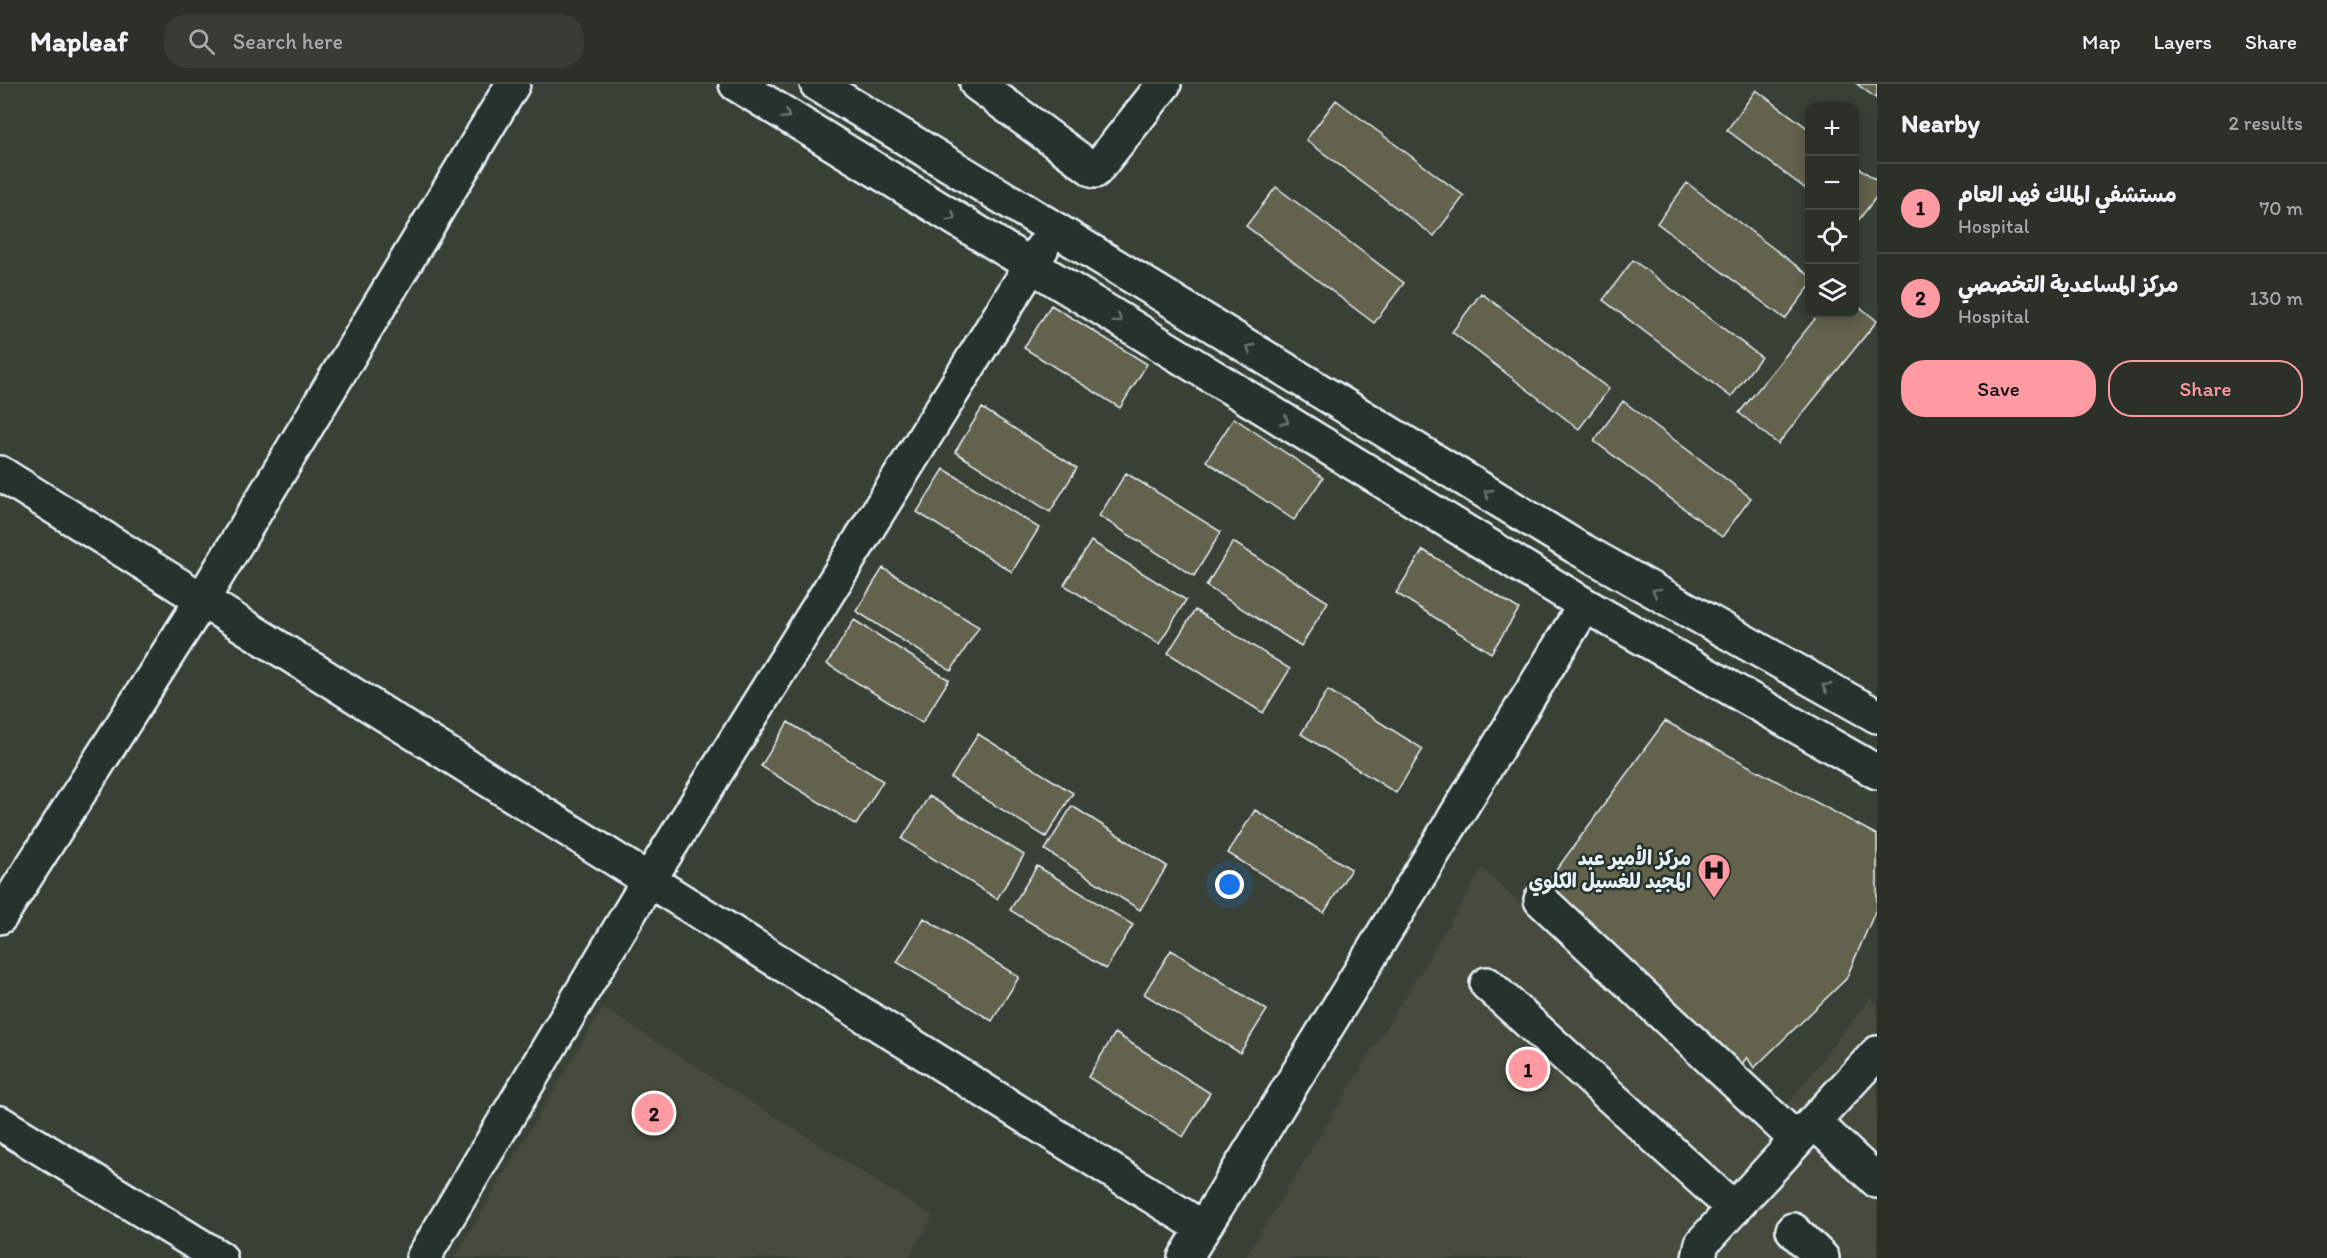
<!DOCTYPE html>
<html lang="en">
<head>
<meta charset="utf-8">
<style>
	:root { --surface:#2b3129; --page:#373d35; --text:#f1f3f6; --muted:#a6a9a8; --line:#474c46; --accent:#ff9aa2 }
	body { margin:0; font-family:Itim,"Playpen Sans Arabic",sans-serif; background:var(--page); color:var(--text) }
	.controls { position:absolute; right:18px; top:18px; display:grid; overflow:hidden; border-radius:12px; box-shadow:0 3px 15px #0003 }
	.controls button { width:54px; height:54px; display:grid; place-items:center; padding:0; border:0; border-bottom:2px solid var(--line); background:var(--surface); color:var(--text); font:30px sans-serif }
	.you { position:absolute; left:1230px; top:801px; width:21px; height:21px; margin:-15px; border:4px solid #fff; border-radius:50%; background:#1a73e8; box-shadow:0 0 0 9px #1a73e833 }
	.badge { display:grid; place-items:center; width:39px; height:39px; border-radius:50%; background:var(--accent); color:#111; font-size:20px; font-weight:700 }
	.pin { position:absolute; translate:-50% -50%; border:3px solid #fff; box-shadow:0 2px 6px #0006 }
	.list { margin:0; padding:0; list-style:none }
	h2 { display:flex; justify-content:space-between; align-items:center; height:78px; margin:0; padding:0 24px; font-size:26px }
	h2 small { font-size:20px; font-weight:400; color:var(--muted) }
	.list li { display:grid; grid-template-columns:39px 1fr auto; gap:18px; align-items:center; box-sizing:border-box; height:90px; padding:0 24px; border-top:2px solid var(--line) }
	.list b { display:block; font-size:22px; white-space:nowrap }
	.list p { margin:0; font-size:20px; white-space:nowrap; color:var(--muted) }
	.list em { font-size:20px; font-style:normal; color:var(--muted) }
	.actions { display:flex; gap:12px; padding:18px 24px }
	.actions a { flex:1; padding:14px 0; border:2px solid var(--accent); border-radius:24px; text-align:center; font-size:21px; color:var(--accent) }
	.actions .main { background:var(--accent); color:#111 }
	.icon { flex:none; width:33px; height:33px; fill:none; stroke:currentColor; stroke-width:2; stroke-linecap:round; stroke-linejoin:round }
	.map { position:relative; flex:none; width:1877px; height:1174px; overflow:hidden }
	header { display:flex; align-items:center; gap:36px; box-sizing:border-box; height:84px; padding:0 30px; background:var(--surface); border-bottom:2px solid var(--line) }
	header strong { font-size:28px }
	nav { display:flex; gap:33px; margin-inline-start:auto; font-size:21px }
	.search { width:420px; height:54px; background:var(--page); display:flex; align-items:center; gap:15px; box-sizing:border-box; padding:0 21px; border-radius:24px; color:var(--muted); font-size:22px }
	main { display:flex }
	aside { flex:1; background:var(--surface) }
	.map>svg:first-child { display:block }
</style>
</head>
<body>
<header>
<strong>Mapleaf</strong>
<div class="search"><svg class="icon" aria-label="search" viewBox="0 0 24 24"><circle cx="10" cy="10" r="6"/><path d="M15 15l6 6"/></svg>Search here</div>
<nav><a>Map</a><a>Layers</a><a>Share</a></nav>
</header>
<main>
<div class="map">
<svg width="1877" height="1174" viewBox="0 0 1877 1174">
	<rect width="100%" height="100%" fill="#394137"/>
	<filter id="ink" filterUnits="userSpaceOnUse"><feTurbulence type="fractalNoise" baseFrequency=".0167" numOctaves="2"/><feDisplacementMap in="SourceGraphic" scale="12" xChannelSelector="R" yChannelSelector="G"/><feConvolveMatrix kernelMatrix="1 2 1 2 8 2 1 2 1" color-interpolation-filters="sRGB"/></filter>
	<g filter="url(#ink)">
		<path fill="#464b3e" d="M 1483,785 L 1765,1050 L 1870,914 L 1877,920 L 1877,1174 L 1245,1174 Z
			M 603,924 L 933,1133 L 908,1174 L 454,1174 Z"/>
		<path fill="#64624e" stroke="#e8f1f8" stroke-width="1.5" d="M 1857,0 L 1877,0 L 1877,15 Z
			M 1756,6 L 1810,46 L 1810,108 L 1727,46 Z
			M 1336,16 L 1464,112 L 1434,152 L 1306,56 Z
			M 1854,80 L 1877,97 L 1877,112 L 1854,142 Z
			M 1687,99 L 1810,192 L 1810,202 L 1785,235 L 1657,139 Z
			M 1276,103 L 1404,199 L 1374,239 L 1246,142 Z
			M 1633,176 L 1761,273 L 1731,313 L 1603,216 Z
			M 1481,209 L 1609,305 L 1579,345 L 1452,248 Z
			M 1854,218 L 1877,237 L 1778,360 L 1739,329 L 1819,230 L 1854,230 Z
			M 1051,221 L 1147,280 L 1120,324 L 1024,264 Z
			M 1623,317 L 1751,414 L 1722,453 L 1594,357 Z
			M 982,324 L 1077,384 L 1050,428 L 955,368 Z
			M 1234,334 L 1323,394 L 1294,436 L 1206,377 Z
			M 944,385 L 1039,444 L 1012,488 L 917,428 Z
			M 1126,389 L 1221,448 L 1194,492 L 1099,432 Z
			M 1091,457 L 1186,516 L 1159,560 L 1064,501 Z
			M 1233,458 L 1328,518 L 1301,562 L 1206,502 Z
			M 1423,466 L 1519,525 L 1491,569 L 1396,509 Z
			M 883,484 L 979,543 L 951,587 L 856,527 Z
			M 1195,526 L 1290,585 L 1263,629 L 1168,569 Z
			M 854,536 L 949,596 L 922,639 L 827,580 Z
			M 1328,606 L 1423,665 L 1396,709 L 1301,650 Z
			M 1665,637 L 1877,751 L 1877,823 L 1846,895 L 1754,984 L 1747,973 L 1737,987 L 1541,807 Z
			M 788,638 L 883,697 L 856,741 L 761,682 Z
			M 978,650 L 1073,709 L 1046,753 L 951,694 Z
			M 929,712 L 1024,771 L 997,815 L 902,755 Z
			M 1072,722 L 1167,782 L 1140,826 L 1045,766 Z
			M 1255,726 L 1351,785 L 1324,829 L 1228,769 Z
			M 1037,782 L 1133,841 L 1106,885 L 1010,826 Z
			M 924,834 L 1019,893 L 992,937 L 897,878 Z
			M 1171,866 L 1267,926 L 1240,969 L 1144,910 Z
			M 1115,949 L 1210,1009 L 1183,1053 L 1088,993 Z"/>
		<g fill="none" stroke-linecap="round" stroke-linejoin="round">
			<g stroke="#e8f1f8" stroke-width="38">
				<path id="minor" d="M 736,0 L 1585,521 L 1877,688
					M 817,0 L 1576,463 L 1877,632
					M 977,0 L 1095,87 L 1164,0
					M 0,389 L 1203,1144
					M 1541,816 L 1797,1056
					M 0,833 L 202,516 L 513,0
					M 1487,900 L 1734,1125
					M 1814,1038 L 1877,1097
					M 0,1039 L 220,1174
					M 1793,1146 L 1822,1174
					M 423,1174 L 649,796 L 1042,164
					M 1185,1174 L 1585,521
					M 1699,1174 L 1702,1159 L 1877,969"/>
			</g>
			<use href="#minor" stroke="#26332d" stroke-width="33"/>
		</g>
		<defs><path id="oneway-chevron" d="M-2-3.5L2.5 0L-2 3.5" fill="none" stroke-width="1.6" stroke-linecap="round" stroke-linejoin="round" transform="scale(1.5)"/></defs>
		<g stroke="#6a7674">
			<use href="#oneway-chevron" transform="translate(786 31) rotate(32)"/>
			<use href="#oneway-chevron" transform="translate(952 133) rotate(32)"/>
			<use href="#oneway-chevron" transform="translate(1118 235) rotate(32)"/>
			<use href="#oneway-chevron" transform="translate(1250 264) rotate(-149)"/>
			<use href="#oneway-chevron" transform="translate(1285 337) rotate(32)"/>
			<use href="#oneway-chevron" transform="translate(1488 409) rotate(-149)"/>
			<use href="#oneway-chevron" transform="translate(1656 508) rotate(-151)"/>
			<use href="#oneway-chevron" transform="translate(1826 603) rotate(-151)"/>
		</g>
	</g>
	<defs>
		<g id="hospital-pin" transform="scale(1.725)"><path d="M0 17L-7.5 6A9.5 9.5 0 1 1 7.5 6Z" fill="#ff9aa2" stroke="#26332d"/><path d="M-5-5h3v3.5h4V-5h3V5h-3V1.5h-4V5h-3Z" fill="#111"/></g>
	</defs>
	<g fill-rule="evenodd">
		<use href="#hospital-pin" x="1714" y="786"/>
	</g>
	<g text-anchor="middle" stroke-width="5" stroke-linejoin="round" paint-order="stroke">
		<g font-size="20" font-weight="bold" fill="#e8f1f8" stroke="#26332d" text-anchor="end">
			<text x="1691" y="781">مركز الأمير عبد<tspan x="1691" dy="23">المجيد للغسيل الكلوي</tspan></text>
		</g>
	</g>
</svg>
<div class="controls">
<button>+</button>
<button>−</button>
<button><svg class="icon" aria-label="locate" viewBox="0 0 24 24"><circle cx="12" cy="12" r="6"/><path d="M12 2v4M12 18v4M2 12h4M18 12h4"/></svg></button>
<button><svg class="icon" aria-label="layers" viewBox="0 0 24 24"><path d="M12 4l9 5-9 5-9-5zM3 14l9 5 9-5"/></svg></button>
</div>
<div class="you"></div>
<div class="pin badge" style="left:1528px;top:985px">1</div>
<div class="pin badge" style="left:654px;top:1029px">2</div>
</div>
<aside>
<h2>Nearby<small>2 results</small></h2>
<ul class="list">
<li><span class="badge">1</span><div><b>مستشفي الملك فهد العام</b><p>Hospital</p></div><em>70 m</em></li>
<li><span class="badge">2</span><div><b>مركز المساعدية التخصصي</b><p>Hospital</p></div><em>130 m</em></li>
</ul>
<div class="actions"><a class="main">Save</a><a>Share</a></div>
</aside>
</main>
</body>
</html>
